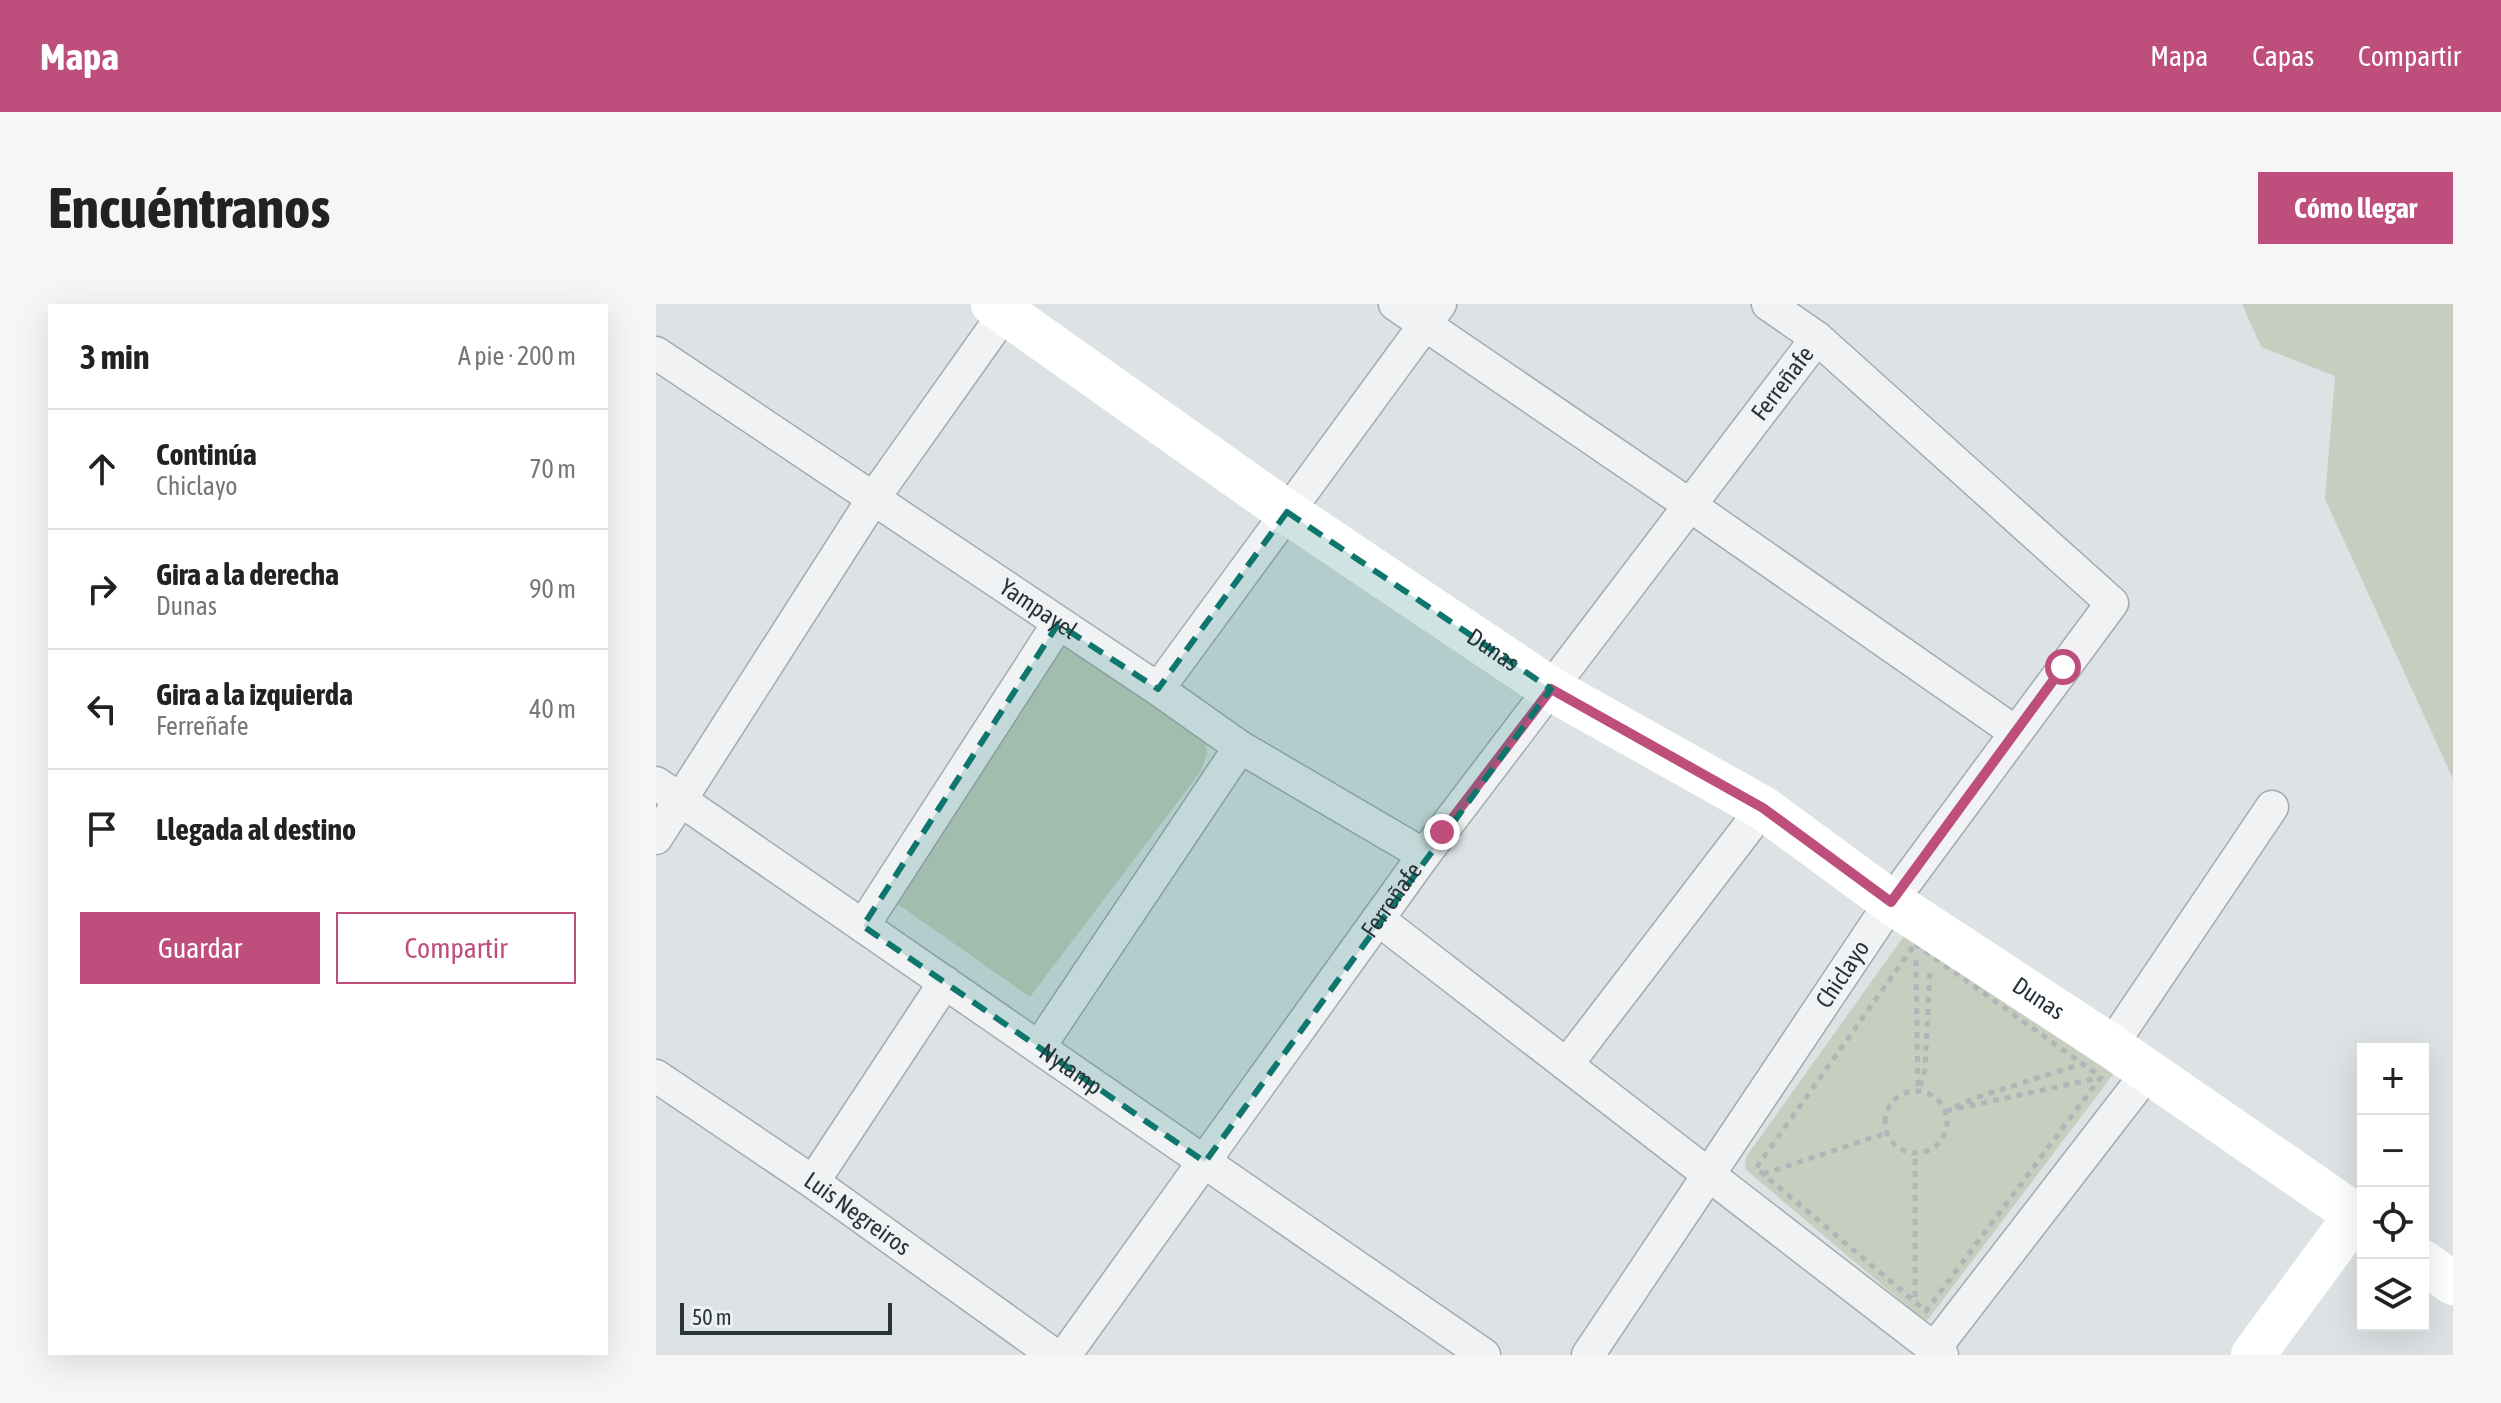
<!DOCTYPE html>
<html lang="es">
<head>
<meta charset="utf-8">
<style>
	:root { --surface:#fff; --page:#f6f6f6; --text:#222; --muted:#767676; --line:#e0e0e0; --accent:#be4f7c }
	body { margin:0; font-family:"Asap Condensed",sans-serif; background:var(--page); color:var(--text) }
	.controls { position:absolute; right:24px; bottom:24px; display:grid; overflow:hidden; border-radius:0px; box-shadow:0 8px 32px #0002 }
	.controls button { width:72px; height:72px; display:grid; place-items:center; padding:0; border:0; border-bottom:2px solid var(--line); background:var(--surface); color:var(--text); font:40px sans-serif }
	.scale { position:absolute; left:24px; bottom:20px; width:212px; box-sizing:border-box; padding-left:8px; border:4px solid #29333a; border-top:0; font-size:22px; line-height:28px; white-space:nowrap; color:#29333a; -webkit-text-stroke:6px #ecf1f3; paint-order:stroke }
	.stop { position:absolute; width:24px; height:24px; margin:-18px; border:6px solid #be4f7c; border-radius:50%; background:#fff }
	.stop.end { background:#be4f7c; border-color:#fff; box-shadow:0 2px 8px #0008 }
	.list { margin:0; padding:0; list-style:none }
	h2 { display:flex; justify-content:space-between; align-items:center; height:104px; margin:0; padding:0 32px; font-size:34px }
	h2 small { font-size:26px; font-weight:400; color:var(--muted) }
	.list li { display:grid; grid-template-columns:52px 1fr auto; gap:24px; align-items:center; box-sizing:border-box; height:120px; padding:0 32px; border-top:2px solid var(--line) }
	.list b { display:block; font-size:30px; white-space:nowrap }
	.list p { margin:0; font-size:26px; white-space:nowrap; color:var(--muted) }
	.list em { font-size:26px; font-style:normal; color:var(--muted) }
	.actions { display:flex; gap:16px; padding:24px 32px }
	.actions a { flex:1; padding:18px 0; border:2px solid var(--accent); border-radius:0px; text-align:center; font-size:28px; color:var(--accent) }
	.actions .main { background:var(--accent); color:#fff }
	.icon { flex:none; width:44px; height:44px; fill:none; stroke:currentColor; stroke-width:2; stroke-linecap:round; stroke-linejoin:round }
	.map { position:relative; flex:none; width:1797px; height:1051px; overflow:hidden; border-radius:0px }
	header { display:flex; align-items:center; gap:48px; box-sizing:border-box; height:112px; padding:0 40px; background:var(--accent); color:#fff }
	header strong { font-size:38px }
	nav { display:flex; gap:44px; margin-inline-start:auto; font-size:28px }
	.intro { display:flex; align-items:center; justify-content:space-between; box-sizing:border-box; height:192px; padding:0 48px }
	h1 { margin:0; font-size:56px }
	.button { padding:20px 36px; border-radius:0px; background:var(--accent); color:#fff; font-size:28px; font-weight:700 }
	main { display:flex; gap:48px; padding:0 48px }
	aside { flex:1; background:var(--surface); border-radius:0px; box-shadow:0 8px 32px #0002 }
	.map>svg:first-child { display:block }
</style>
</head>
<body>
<header>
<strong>Mapa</strong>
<nav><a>Mapa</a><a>Capas</a><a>Compartir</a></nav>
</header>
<div class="intro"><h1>Encuéntranos</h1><a class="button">Cómo llegar</a></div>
<main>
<aside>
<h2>3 min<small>A pie · 200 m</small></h2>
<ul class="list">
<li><svg class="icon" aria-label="ahead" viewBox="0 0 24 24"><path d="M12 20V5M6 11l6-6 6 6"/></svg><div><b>Continúa</b><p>Chiclayo</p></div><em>70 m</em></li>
<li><svg class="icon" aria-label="right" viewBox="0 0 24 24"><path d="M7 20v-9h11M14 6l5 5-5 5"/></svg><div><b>Gira a la derecha</b><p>Dunas</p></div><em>90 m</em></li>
<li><svg class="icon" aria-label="left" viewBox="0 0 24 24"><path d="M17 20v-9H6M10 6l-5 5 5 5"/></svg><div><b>Gira a la izquierda</b><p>Ferreñafe</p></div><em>40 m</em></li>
<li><svg class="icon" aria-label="arrive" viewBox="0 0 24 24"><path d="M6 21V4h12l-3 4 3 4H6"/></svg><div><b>Llegada al destino</b></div></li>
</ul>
<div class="actions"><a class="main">Guardar</a><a>Compartir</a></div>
</aside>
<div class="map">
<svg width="1797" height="1051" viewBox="0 0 1797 1051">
	<rect width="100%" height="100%" fill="#dde3e5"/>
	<path fill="#c7cebf" d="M 1586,0 L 1797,0 L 1797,475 L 1669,195 L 1679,72 L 1605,43 Z
		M 408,340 L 549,435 L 551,449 L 545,467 L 374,693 L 233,594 Z
		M 1255,622 L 1462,764 L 1270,1018 L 1089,865 L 1090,853 Z"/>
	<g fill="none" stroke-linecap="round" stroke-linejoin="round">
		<g stroke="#a3abae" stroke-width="35">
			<g id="street">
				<path d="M 739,0 L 1035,202 L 1359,428"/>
				<path id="s1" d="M 0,49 L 502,385 L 584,443 L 768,551"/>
				<path d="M 502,385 L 784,0"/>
				<path id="s2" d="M 0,479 L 828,1051"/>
				<path d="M 0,534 L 217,195 L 355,0"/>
				<path d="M 722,615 L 1286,1051"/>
				<path d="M 207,622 L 402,320"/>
				<path d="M 1455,742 L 1616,503"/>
				<path d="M 383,743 L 584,443"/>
				<path d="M 911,760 L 1107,504"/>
				<path id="s3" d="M 0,772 L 157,878 L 398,1051"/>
				<path d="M 157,878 L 289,678"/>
				<path d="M 1278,1045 L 1492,768"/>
				<path id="s4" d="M 409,1051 L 768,551 L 1161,34"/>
				<path id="s5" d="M 932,1051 L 1235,598 L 1456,299 L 1161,34 L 1112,0"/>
			</g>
		</g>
		<path stroke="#b0b5b8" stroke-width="5" stroke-dasharray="6 6" stroke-linecap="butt" d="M 1259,640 L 1445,773 L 1270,1007 L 1100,864 Z
			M 1260,656 L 1262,787
			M 1264,782 L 1269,765 L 1274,665
			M1229 818a31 31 0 1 1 62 0a31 31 0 1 1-62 0Z
			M 1299,803 L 1319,794 L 1422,761
			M 1290,807 L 1442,774
			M 1107,870 L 1230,829
			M 1259,993 L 1259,850"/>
		<use href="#street" stroke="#f0f2f4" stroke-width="32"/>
		<g stroke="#fff" stroke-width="44">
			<path id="s6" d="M 337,0 L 631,208 L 895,385 L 1107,504 L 1235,598 L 1455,742 L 1707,916"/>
			<path d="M 1767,958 L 1797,979"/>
			<path d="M 1597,1051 L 1700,911"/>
		</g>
	</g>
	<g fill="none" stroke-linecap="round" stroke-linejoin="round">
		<path stroke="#be4f7c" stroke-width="10" d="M 786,528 L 895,385 L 1107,504 L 1235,598 L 1407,363"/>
	</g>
	<path fill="#0f766e" fill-opacity="0.2" stroke="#0f766e" stroke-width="6" stroke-dasharray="16 10" stroke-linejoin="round" d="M 631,208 L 895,385 L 549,858 L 207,622 L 402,320 L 502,385 Z"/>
	<g text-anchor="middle" stroke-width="6" stroke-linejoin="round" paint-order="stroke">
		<g font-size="24" fill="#29333a" stroke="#ecf1f3">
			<text dy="8" stroke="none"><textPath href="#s4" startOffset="1208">Ferreñafe</textPath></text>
			<text dy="8" stroke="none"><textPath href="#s1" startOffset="460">Yampayel</textPath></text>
			<text dy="8" stroke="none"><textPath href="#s6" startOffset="608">Dunas</textPath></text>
			<text dy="8" stroke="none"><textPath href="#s4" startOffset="560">Ferreñafe</textPath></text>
			<text dy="8" stroke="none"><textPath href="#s5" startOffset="458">Chiclayo</textPath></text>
			<text dy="8" stroke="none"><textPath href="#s6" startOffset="1256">Dunas</textPath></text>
			<text dy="8" stroke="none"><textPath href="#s2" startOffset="504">Nylamp</textPath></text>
			<text dy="8" stroke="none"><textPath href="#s3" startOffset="244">Luis Negreiros</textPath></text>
		</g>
	</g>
</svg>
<div class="controls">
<button>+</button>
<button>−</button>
<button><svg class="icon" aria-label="locate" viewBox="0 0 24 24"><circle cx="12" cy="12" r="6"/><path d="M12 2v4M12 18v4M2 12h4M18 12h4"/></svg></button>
<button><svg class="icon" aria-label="layers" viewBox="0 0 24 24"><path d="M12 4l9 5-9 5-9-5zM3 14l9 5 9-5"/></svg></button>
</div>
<div class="scale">50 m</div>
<div class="stop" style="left:1407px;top:363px"></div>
<div class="stop end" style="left:786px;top:528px"></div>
</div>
</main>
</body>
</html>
